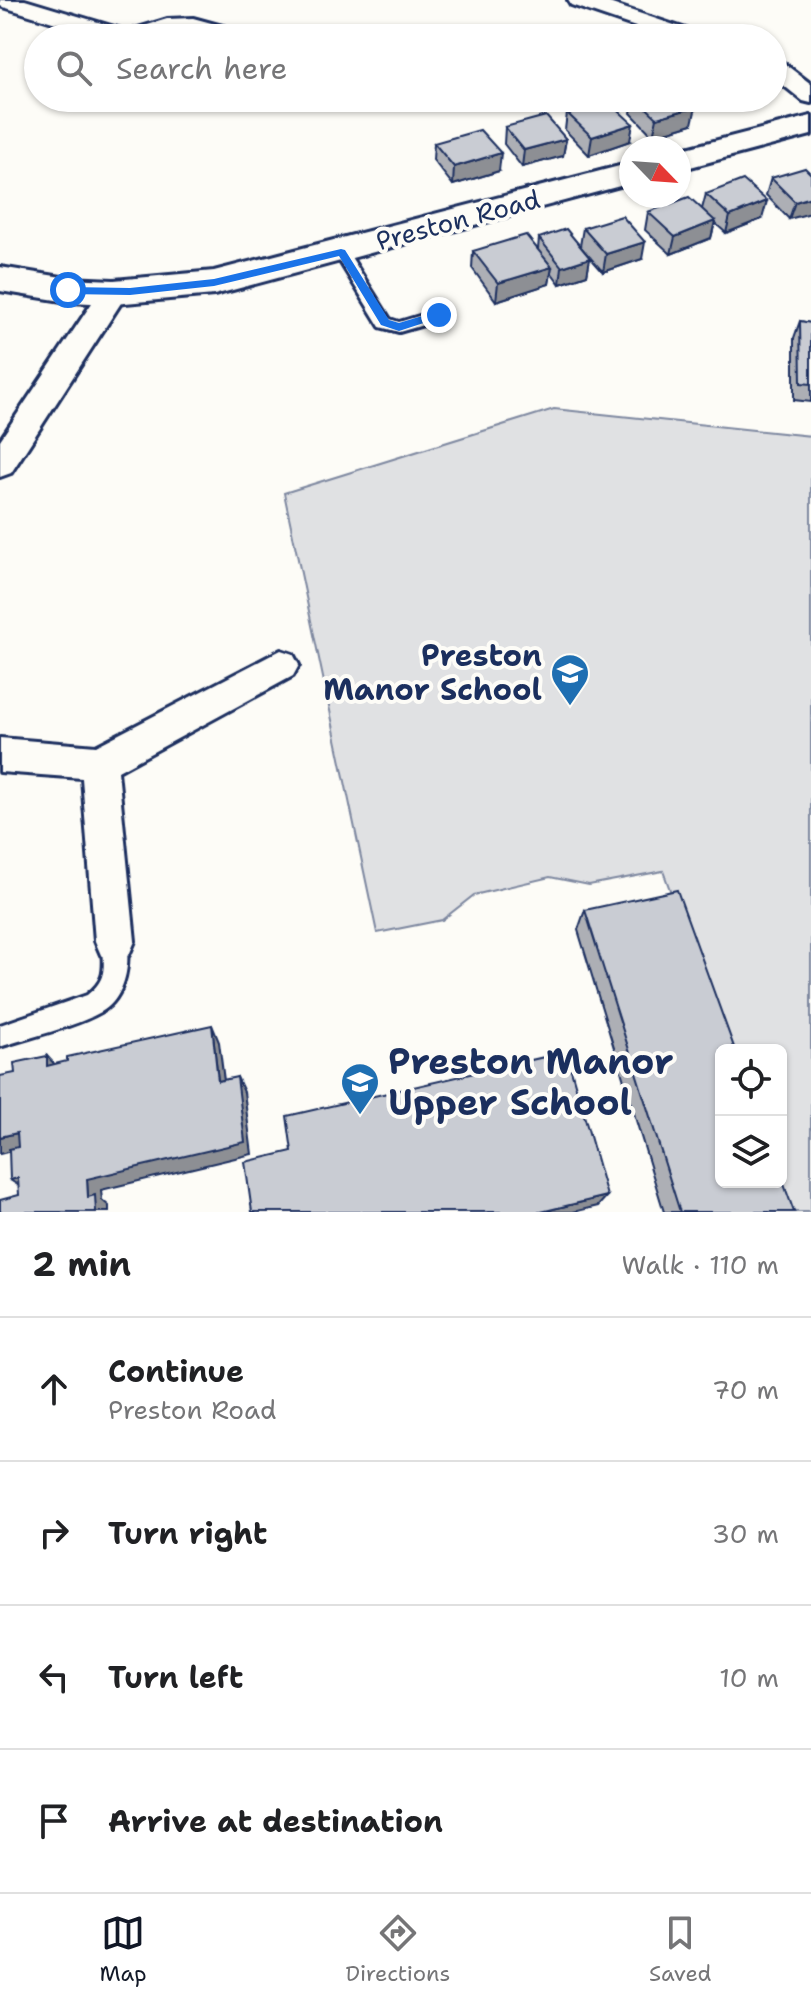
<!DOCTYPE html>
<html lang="en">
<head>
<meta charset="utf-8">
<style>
	:root { --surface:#fff; --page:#f2f2f2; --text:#202124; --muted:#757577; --line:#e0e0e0; --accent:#111827 }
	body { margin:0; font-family:"Shantell Sans",sans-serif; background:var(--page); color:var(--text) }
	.controls { position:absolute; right:24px; bottom:24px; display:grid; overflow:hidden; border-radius:12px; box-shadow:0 2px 6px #0004 }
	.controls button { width:72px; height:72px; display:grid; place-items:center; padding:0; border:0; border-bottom:2px solid var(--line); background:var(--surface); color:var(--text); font:40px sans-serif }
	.compass { position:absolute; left:619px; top:136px; width:72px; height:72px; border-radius:50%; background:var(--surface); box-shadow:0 2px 6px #0004; rotate:115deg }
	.stop { position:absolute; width:24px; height:24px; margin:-18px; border:6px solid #1a73e8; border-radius:50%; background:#fff }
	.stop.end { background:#1a73e8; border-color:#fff; box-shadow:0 2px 8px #0008 }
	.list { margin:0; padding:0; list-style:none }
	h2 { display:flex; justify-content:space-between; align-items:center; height:104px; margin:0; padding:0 32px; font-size:34px }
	h2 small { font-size:26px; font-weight:400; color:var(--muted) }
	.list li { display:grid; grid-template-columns:52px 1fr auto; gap:24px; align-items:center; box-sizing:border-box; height:144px; padding:0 32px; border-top:2px solid var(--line) }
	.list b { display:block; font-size:30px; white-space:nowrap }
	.list p { margin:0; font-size:26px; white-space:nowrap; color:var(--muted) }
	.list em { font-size:26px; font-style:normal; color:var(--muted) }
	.icon { flex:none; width:44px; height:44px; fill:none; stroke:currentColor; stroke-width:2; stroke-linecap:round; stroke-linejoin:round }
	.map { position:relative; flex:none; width:811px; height:1212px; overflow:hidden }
	.search { position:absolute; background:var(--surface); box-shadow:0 2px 6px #0004; left:24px; right:24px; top:24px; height:88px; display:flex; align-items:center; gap:20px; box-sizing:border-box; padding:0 28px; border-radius:44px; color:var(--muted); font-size:30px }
	.sheet { height:680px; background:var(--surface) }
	nav { display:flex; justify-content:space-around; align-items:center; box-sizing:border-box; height:112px; border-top:2px solid var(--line); background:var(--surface); font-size:22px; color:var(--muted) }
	nav a { display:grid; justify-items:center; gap:4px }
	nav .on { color:var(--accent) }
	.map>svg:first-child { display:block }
</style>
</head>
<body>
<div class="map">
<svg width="811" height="1212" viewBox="0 0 811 1212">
	<rect width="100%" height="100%" fill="#fdfcf7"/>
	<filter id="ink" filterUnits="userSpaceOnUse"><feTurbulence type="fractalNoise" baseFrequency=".0125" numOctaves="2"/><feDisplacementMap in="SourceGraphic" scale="16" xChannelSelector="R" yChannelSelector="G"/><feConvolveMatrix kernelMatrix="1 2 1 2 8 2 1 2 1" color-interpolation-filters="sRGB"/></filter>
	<g filter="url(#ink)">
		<path fill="#e0e1e3" stroke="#7e88a0" stroke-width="2" d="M 554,409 L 811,436 L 811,1212 L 788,1212 L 781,1182 L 781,1050 L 729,1050 L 663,871 L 589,885 L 550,877 L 474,895 L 442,920 L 377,933 L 284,493 Z"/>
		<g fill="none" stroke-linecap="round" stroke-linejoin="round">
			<g stroke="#1b2f5e" stroke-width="6">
				<path id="lane" d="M 341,247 L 346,249 L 390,319 L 399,322 L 439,310 L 446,315 L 444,319 L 399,332 L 380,327 L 334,252 Z
					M 115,930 L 123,933 C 133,958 126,998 101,1012 C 75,1027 30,1037 0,1047 L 0,1025 L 87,995 C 115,974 97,958 107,933 Z"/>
			</g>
			<g stroke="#1b2f5e" stroke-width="6">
				<path id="street" d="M 0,0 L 25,0 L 128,31 L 167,19 L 193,18 L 226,27 L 240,38 L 213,38 L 201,33 L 180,31 L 149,38 L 105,38 L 0,6 Z
					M 568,0 L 600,0 L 698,33 L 701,38 L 668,38 L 571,5 Z
					M 773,59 L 781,61 L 811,84 L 811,103 L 803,101 L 773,77 Z
					M 114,283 L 124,285 L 128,292 L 11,473 L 0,477 L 0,440 L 104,285 Z
					M 281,650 L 293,654 L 299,665 L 293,676 L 118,771 L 135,941 L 129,955 L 115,961 L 101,955 L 95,941 L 82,778 L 0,772 L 0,738 L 96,746 Z"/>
			</g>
			<g stroke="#1b2f5e" stroke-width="6">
				<path id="secondary" d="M 811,116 L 811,135 L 679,170 L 679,150 Z
					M 631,163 L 631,183 L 214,295 L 114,304 L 68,302 L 0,291 L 0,267 L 68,278 L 114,280 L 214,271 Z"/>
			</g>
			<use href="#lane" fill="#fdfcf7" fill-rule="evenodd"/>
			<use href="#street" fill="#fdfcf7" fill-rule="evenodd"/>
			<use href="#secondary" fill="#fdfcf7" fill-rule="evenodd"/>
		</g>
		<path fill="#adafb5" stroke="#1b2f5e" stroke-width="2" d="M 634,98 L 686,98 L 692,124 L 653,136 L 631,113 Z
			M 693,98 L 741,98 L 740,105 L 694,103 Z
			M 567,113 L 630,141 L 589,155 L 565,130 Z
			M 505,127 L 566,139 L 563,156 L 522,167 L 504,144 Z
			M 434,143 L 499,171 L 453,185 L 433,160 Z
			M 811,174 L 789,219 L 766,195 L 771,178 Z
			M 706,194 L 762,219 L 726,233 L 715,223 L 711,238 L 671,254 L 645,230 L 648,212 L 702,209 Z
			M 583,228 L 642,259 L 603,272 L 580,246 Z
			M 539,238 L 590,258 L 587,275 L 560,284 L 551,272 L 549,284 L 496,301 L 472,268 L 473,251 L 538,249 Z
			M 800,321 L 811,323 L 811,402 L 794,400 L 794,338 Z
			M 585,910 L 794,1212 L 664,1212 L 578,930 Z"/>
		<path fill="#8d8f94" stroke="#1b2f5e" stroke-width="2" d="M 696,107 L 692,124 L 653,136 L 657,118 Z
			M 633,124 L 630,141 L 589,155 L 592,137 Z
			M 566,139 L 563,156 L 522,167 L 524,150 Z
			M 501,153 L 499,171 L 453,185 L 454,167 Z
			M 811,197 L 811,213 L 789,219 L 795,202 Z
			M 767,201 L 762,219 L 726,233 L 730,216 Z
			M 715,221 L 711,238 L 671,254 L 675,237 Z
			M 645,242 L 642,259 L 603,272 L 606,254 Z
			M 590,258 L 587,275 L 560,284 L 562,267 Z
			M 552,267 L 549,284 L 496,301 L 498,283 Z
			M 212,1025 L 219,1042 L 226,1096 L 218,1081 Z
			M 47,1056 L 61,1071 L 47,1066 Z
			M 237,1077 L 244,1092 L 252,1154 L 101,1190 L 102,1200 L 109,1206 L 109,1212 L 96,1212 L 88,1197 L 87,1179 Z
			M 17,1133 L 34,1145 L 0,1154 L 0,1137 Z
			M 18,1178 L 27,1191 L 10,1180 Z
			M 607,1196 L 598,1206 L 573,1212 L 541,1212 Z"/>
		<path fill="#c9ccd3" stroke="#1b2f5e" stroke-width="2" d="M 636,98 L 686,98 L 696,107 L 657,118 Z
			M 608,101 L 633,124 L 592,137 L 567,113 Z
			M 546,116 L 566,139 L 524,150 L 505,127 Z
			M 480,130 L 501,153 L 454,167 L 434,143 Z
			M 805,168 L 811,174 L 811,197 L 795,202 L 771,178 Z
			M 743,180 L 767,201 L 730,216 L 706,194 Z
			M 689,197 L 715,221 L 675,237 L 648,212 Z
			M 622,216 L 645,242 L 606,254 L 583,228 Z
			M 566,229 L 590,258 L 562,267 L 539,238 Z
			M 526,235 L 552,267 L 498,283 L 473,251 Z
			M 800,321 L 811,323 L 811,384 L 801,383 Z
			M 677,890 L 735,1050 L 721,1050 L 721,1182 L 781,1182 L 781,1176 L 794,1212 L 680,1212 L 585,910 Z
			M 212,1025 L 218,1081 L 237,1077 L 245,1142 L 87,1179 L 88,1197 L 95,1195 L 96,1212 L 0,1212 L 0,1200 L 19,1195 L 18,1178 L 10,1180 L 9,1149 L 18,1147 L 17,1133 L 0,1137 L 0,1076 L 15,1073 L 14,1063 L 47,1056 L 47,1066 L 67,1061 L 67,1057 Z
			M 566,1052 L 607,1196 L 541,1212 L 252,1212 L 245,1162 L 292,1151 L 287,1116 Z"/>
	</g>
	<path fill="#1a73e8" d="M 341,249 L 345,250 L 389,320 L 399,323 L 439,311 L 442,312 L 442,317 L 399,331 L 381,325 L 339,256 L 214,286 L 130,295 L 68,294 L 63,290 L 68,287 L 130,288 L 214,279 Z"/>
	<defs>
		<g id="school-pin" transform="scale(2)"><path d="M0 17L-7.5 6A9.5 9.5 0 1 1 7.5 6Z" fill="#1f6fb2" stroke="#fdfcf7"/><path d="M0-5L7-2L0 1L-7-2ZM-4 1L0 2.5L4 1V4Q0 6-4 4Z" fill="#fff"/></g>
	</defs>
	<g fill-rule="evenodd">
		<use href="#school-pin" x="570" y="673"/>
		<use href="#school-pin" x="360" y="1082"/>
	</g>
	<g text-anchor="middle" stroke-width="8" stroke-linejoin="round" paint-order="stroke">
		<g font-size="26" fill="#1b2f5e" stroke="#fdfcf7">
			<text transform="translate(458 220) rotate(-15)" y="9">Preston Road</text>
		</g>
		<g font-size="30" font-weight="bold" fill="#1b2f5e" stroke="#fdfcf7" text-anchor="end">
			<text x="542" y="666">Preston<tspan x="542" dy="34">Manor School</tspan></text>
		</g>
		<g font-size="36" font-weight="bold" fill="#1b2f5e" stroke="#fdfcf7" text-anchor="start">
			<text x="388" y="1074">Preston Manor<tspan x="388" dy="41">Upper School</tspan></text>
		</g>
	</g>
</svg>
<div class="controls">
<button><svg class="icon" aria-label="locate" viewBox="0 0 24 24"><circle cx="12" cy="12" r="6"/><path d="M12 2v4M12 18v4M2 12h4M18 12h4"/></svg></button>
<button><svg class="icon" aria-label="layers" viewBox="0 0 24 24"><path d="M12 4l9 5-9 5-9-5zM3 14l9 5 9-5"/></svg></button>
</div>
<svg class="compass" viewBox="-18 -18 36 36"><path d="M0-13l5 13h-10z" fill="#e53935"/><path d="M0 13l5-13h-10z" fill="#757577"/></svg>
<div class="stop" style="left:68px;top:290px"></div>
<div class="stop end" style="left:439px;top:315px"></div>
<div class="search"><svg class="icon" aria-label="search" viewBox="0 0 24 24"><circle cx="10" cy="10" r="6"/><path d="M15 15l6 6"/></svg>Search here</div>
</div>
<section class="sheet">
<h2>2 min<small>Walk · 110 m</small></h2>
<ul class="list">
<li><svg class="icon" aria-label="ahead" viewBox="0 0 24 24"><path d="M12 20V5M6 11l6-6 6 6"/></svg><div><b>Continue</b><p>Preston Road</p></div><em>70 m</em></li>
<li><svg class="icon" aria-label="right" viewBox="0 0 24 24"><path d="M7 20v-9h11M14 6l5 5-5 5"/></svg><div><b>Turn right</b></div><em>30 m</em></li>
<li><svg class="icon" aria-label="left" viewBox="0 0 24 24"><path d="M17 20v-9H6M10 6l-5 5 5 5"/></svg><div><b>Turn left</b></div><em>10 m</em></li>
<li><svg class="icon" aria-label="arrive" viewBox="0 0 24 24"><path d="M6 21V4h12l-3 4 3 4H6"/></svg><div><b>Arrive at destination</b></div></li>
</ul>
</section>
<nav>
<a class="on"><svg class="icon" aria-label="map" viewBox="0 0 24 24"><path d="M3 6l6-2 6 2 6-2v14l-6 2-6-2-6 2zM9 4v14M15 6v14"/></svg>Map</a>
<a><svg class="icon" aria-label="directions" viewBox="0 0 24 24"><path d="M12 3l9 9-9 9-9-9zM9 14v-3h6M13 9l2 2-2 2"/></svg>Directions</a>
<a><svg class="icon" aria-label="saved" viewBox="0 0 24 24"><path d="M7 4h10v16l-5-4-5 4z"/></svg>Saved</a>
</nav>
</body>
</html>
